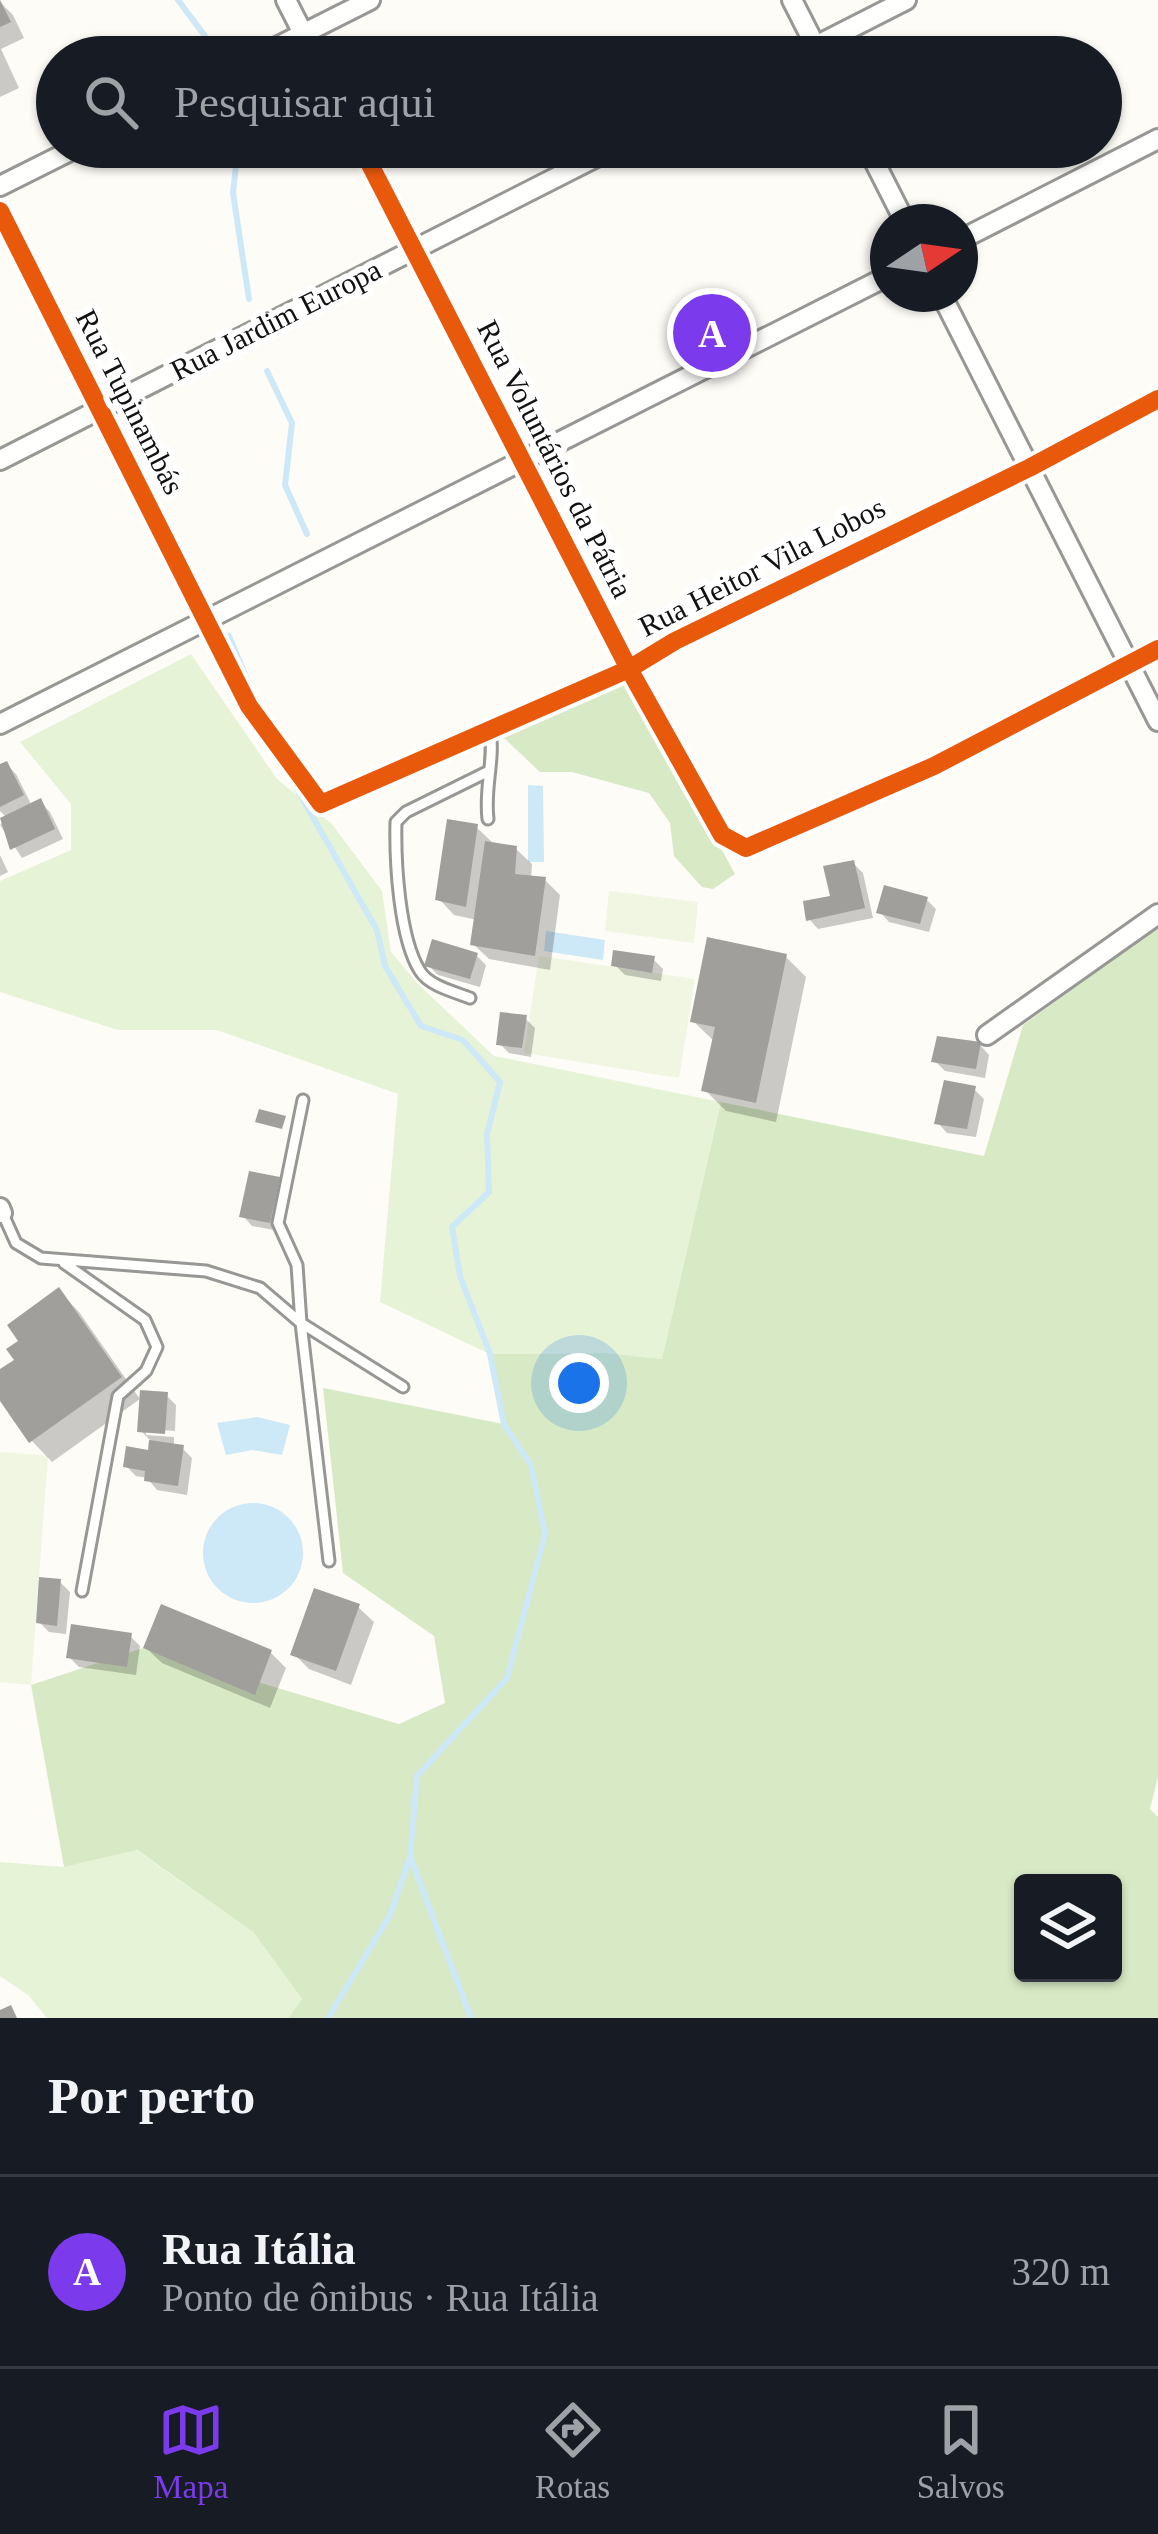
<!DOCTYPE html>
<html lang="pt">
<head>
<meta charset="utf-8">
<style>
	:root { --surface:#171b24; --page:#242831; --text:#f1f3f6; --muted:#9ea1a6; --line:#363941; --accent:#7c3aed }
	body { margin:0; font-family:Georgia,serif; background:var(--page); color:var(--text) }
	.controls { position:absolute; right:36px; bottom:36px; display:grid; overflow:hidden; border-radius:12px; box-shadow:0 3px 9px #0004 }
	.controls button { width:108px; height:108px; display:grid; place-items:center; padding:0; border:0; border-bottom:3px solid var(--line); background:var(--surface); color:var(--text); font:60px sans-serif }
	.compass { position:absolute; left:870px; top:204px; width:108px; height:108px; border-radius:50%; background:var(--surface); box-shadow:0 3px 9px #0004; rotate:77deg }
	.you { position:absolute; left:579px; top:1383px; width:42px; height:42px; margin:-30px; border:9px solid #fff; border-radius:50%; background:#1a73e8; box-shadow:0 0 0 18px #1a73e833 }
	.badge { display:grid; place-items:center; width:78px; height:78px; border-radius:50%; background:var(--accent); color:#fff; font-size:39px; font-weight:700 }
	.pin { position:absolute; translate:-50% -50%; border:6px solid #fff; box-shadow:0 3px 12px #0006 }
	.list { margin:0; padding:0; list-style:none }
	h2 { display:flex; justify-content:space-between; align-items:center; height:156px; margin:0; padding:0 48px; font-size:51px }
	h2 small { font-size:39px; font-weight:400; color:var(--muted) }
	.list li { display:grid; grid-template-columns:78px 1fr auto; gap:36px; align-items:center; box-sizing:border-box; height:192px; padding:0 48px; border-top:3px solid var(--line) }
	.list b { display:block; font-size:45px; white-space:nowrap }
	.list p { margin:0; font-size:39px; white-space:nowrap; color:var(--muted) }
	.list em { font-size:39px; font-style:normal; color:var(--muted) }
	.icon { flex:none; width:66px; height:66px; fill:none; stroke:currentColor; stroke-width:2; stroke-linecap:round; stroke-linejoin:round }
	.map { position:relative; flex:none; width:1158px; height:2018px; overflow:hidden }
	.search { position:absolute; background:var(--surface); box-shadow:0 3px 9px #0004; left:36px; right:36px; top:36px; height:132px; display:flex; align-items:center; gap:30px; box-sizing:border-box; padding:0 42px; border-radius:66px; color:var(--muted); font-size:45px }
	.sheet { height:348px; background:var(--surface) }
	nav { display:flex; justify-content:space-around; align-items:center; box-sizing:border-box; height:168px; border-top:3px solid var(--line); background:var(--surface); font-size:33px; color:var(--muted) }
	nav a { display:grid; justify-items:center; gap:6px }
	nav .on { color:var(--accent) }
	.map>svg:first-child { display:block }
</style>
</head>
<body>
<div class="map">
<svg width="1158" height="2018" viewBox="0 0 1158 2018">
	<rect width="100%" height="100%" fill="#fdfcf7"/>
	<path fill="#e7f3d7" d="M 191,654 L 277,779 L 332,824 L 382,891 L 391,952 L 417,983 L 494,1056 L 721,1102 L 662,1359 L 606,1353 L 490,1354 L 380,1302 L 398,1094 L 217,1030 L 118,1030 L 0,992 L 0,881 L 71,850 L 71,804 L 20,742 Z
		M 136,1850 L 253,1932 L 302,1999 L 288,2018 L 47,2018 L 28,1995 L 0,1976 L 0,1862 L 64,1867 Z"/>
	<path fill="#d8eac5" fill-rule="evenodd" d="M 628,678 L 735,874 L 713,889 L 702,887 L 674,856 L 670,823 L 649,793 L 572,772 L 540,772 L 501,735 Z
		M 1158,927 L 1158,1777 L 1150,1809 L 1158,1817 L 1158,2018 L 288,2018 L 302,1999 L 253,1932 L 137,1850 L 64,1867 L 31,1685 L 143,1648 L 399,1724 L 445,1703 L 434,1636 L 343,1573 L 323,1388 L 503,1424 L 490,1354 L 607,1353 L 662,1359 L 721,1102 L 984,1156 L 1023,1025 ZM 1023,1883 L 1113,1883 L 1113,1973 L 1023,1973 Z"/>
	<path fill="#f0f6e1" d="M 609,891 L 698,902 L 694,943 L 605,931 Z
		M 539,956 L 695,979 L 679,1078 L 524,1053 Z
		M 0,1452 L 48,1456 L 31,1685 L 0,1682 Z"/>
	<path fill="#cde8f7" d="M 528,785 L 543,786 L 544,862 L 528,862 Z
		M 546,931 L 605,940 L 603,960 L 544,951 Z
		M 257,1417 L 290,1425 L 282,1455 L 252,1450 L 226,1455 L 217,1423 Z
		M203 1553a50 50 0 1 1 100 0a50 50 0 1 1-100 0Z"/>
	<path fill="#0003" d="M 0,2 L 13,15 L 24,38 L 1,49 L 19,88 L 0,97 Z
		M 6,764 L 16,774 L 32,806 L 40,802 L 50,812 L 63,839 L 22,858 L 0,825 L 7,818 L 0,811 L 0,767 Z
		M 476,827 L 492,842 L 516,849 L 532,864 L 531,878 L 545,880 L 560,895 L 550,970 L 489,959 L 473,944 L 477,920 L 454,915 L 439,899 Z
		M 0,855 L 8,872 L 0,876 Z
		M 853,863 L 863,873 L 873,918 L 818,929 L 809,919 L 833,898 Z
		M 926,899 L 936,909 L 929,932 L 889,922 L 880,912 Z
		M 476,955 L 486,965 L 480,987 L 438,975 L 428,965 Z
		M 785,956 L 806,977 L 776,1122 L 726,1111 L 705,1090 L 715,1042 L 693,1021 Z
		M 653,959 L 663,969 L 661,981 L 625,975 L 615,965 Z
		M 525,1018 L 535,1028 L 531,1057 L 509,1053 L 499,1043 Z
		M 980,1045 L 989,1055 L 985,1078 L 945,1071 L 935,1061 Z
		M 974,1089 L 984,1099 L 976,1137 L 947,1133 L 938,1123 Z
		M 278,1180 L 288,1190 L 279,1231 L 252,1226 L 243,1216 Z
		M 59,1291 L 79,1312 L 140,1399 L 52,1462 L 32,1441 L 0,1396 L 0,1373 L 18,1360 Z
		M 166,1395 L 176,1405 L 175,1431 L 146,1429 L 146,1435 L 174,1437 L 174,1446 L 182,1448 L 192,1458 L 187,1495 L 157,1490 L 147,1478 L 136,1476 L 126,1466 L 150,1453 L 150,1440 L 140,1430 Z
		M 60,1582 L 70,1592 L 66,1634 L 49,1632 L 39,1622 Z
		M 358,1607 L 374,1622 L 351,1685 L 309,1669 L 294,1654 Z
		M 130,1636 L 140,1646 L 136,1675 L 79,1667 L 69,1657 Z
		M 146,1648 L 271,1653 L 286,1668 L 270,1708 L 162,1663 Z"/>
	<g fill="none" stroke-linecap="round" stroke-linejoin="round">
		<path stroke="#cde8f7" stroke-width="6" d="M 178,0 L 205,36 L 211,57
			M 238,147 L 233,193 L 249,299
			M 267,371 L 292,423 L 285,485 L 307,534
			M 229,636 L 256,701
			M 282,763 L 377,930 L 385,966 L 421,1026 L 463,1040 L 500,1082 L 487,1134 L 489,1192 L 452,1227 L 460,1276 L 490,1354 L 504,1424 L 531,1465 L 545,1534 L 507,1678 L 417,1776 L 410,1857 L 390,1915 L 328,2018
			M 411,1859 L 471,2018"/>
	</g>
	<path fill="#a19f9c" d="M 0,0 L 11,22 L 0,27 Z
		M 7,761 L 24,795 L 0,807 L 0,764 Z
		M 41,798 L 55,829 L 10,850 L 0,818 Z
		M 447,819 L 478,824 L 466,907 L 435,900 Z
		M 485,841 L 517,846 L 515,874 L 546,877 L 535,956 L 470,945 Z
		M 854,860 L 865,908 L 806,921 L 803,901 L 830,896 L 823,866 Z
		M 884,885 L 928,897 L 920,924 L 876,913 Z
		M 707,937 L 787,954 L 756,1103 L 701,1091 L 715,1027 L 690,1022 Z
		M 432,939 L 478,953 L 470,979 L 424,966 Z
		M 613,950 L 655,956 L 652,973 L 611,966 Z
		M 500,1012 L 527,1015 L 522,1048 L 496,1045 Z
		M 937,1036 L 981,1042 L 976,1069 L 931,1062 Z
		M 944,1080 L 976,1086 L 967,1129 L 934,1124 Z
		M 259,1109 L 286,1116 L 282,1129 L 255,1122 Z
		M 249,1171 L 280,1177 L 270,1223 L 239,1217 Z
		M 59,1287 L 122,1377 L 29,1443 L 0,1401 L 0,1369 L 14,1360 L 6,1349 L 18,1341 L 7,1325 Z
		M 140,1390 L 168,1392 L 165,1434 L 137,1432 Z
		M 149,1440 L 184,1445 L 178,1486 L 144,1481 L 145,1471 L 123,1467 L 126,1446 L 148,1450 Z
		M 39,1577 L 61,1579 L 57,1626 L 36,1623 Z
		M 314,1588 L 360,1604 L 336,1671 L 290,1655 Z
		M 161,1604 L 272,1650 L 255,1695 L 143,1648 Z
		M 71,1624 L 132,1633 L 127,1667 L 66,1658 Z
		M 11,2005 L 17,2018 L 0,2018 L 0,2010 Z"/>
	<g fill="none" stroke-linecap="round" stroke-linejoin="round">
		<g stroke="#979795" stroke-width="15">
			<path id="lane" d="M 488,819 C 484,788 495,760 490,730
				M 470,998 C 455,992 429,986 420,971 C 399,938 395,861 396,822 L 406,812 L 489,771
				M 303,1100 L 278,1223 L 297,1265 L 301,1323 L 403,1387
				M 3,1214 L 16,1243 L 41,1258 L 206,1271 L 260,1288 L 301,1323 L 329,1561
				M 64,1263 L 145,1320 L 157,1347 L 146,1371 L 118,1396 L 82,1591"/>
		</g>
		<g stroke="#979795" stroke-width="24">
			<path id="street" d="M 286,0 L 315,57
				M 792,0 L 820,55
				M 257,57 L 370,0
				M 794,57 L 906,0
				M 361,147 L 629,669 L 722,835 L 746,848 L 934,766 L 1158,649
				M 867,147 L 905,222
				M 0,186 L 78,147
				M 0,211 L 249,706 L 321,804 L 629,669 L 675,641 L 1029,468 L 1158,399
				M 960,240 L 1158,139
				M 941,294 L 1158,721
				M 0,460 L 616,147
				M 0,724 L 888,276
				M 987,1035 L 1158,914
				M 0,1208 L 2,1213"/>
		</g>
		<use href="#lane" stroke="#fffffe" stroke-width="9"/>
		<use href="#street" stroke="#fffffe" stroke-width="18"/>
		<g stroke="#fff" stroke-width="26">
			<path id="cycleway" d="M 361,147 L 629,669 L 722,835 L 746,848 L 934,766 L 1158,649
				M 0,211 L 249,706 L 321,804 L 629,669 L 675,641 L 1029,468 L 1158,399"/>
		</g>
		<use href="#cycleway" stroke="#e8590c" stroke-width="18"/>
	</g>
	<g text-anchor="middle" stroke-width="12" stroke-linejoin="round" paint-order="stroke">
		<g font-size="30" fill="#111" stroke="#fff">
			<text transform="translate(276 320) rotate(-27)" y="10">Rua Jardim Europa</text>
			<text transform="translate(130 402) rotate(63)" y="10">Rua Tupinambás</text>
			<text transform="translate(555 459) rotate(63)" y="10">Rua Voluntários da Pátria</text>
			<text transform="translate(762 567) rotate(-27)" y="10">Rua Heitor Vila Lobos</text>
		</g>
	</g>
</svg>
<div class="controls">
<button><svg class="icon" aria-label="layers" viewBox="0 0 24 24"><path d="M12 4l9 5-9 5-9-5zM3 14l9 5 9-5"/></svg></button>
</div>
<svg class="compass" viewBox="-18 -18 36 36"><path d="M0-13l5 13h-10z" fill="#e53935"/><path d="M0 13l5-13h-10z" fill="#9ea1a6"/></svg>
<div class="you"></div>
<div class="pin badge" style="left:712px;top:333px">A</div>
<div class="search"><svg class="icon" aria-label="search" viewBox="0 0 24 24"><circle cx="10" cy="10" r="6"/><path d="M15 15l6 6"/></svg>Pesquisar aqui</div>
</div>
<section class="sheet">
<h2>Por perto<small></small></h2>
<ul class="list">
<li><span class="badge">A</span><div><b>Rua Itália</b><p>Ponto de ônibus · Rua Itália</p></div><em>320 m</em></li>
</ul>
</section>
<nav>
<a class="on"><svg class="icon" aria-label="map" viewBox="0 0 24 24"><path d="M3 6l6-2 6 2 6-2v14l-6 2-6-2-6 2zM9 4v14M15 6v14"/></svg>Mapa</a>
<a><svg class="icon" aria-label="directions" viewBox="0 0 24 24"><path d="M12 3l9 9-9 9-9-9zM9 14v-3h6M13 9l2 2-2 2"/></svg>Rotas</a>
<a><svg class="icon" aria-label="saved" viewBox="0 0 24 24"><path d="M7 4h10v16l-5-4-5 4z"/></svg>Salvos</a>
</nav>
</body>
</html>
